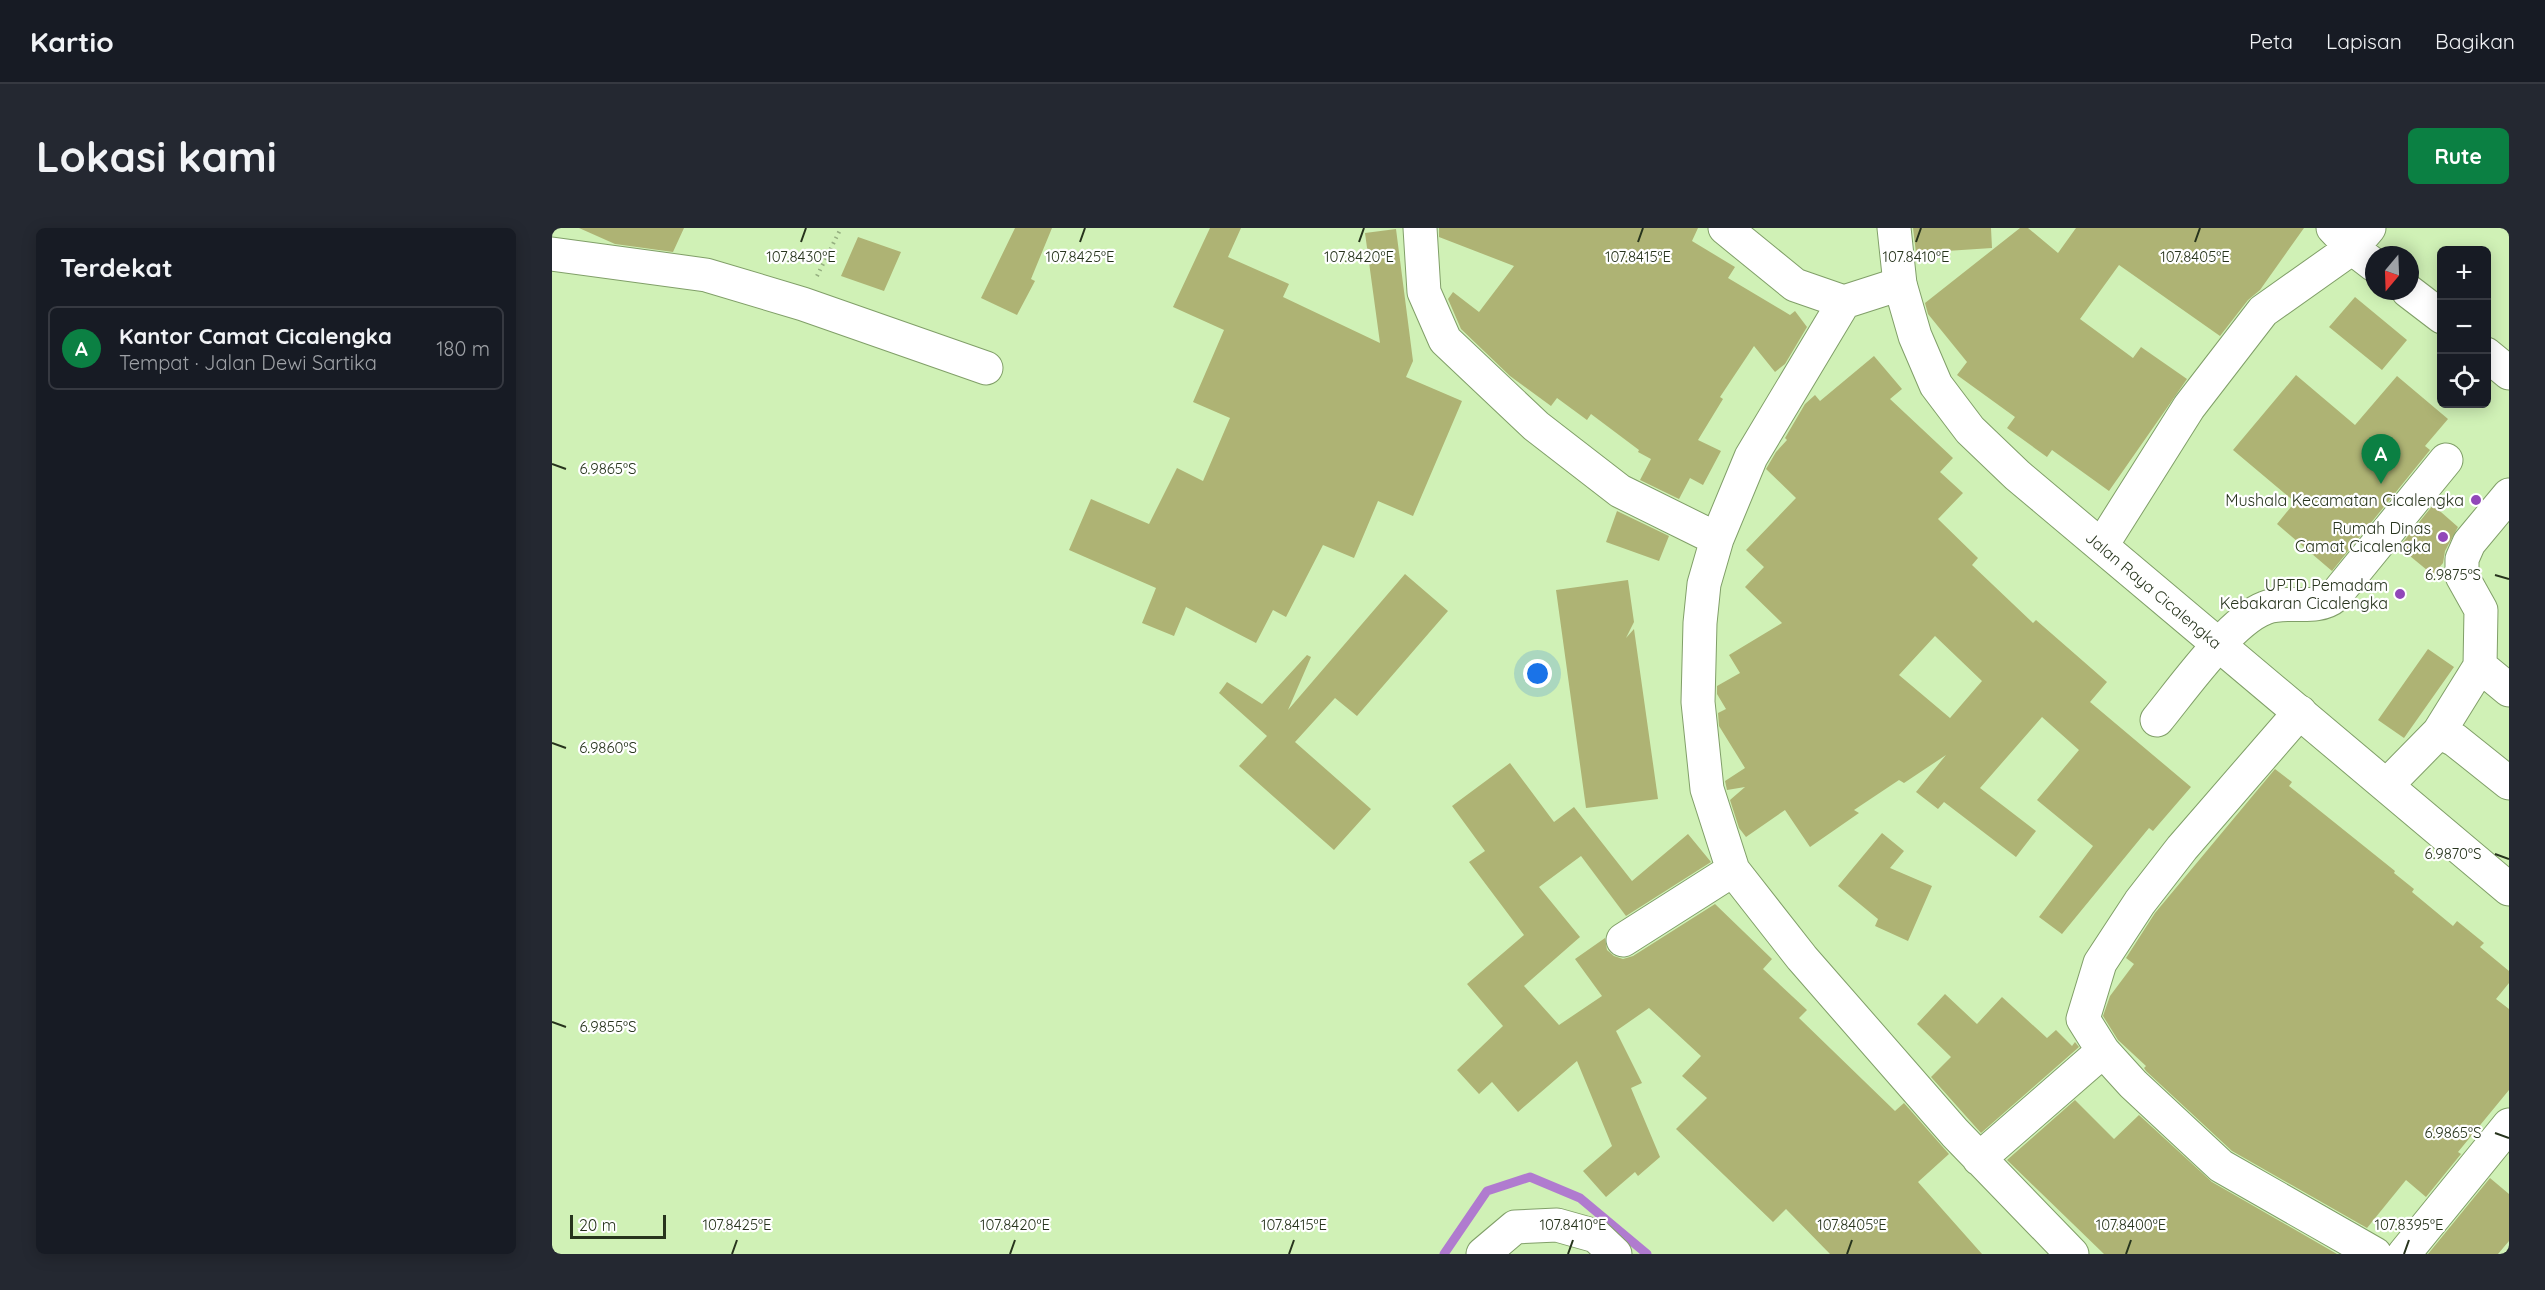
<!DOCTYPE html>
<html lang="id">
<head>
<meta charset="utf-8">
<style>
	:root { --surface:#171b24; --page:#242831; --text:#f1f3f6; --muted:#9ea1a6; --line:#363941; --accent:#0b8043 }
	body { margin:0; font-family:Quicksand,sans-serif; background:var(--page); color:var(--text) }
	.controls { position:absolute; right:18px; top:18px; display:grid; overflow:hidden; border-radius:9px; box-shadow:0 3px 15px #0003 }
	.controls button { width:54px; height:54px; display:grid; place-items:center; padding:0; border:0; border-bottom:2px solid var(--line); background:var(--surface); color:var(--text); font:30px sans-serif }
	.compass { position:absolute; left:1813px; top:18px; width:54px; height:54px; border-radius:50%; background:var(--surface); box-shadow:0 3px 15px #0003; rotate:199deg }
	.scale { position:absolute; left:18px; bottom:15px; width:96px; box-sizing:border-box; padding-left:6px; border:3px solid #27341d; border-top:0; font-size:16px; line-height:21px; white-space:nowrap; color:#27341d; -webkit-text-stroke:4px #fff; paint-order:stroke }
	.you { position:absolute; left:986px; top:446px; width:21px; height:21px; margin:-15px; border:4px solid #fff; border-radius:50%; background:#1a73e8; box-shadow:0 0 0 9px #1a73e833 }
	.badge { display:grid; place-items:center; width:39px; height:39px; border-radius:50%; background:var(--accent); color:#fff; font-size:20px; font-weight:700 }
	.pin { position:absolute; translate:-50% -50px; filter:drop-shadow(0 2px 3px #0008) }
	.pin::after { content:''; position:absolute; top:32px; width:21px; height:18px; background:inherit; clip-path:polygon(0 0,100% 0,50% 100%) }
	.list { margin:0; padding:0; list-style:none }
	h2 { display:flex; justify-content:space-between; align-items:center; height:78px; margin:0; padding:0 24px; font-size:26px }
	h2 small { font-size:20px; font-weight:400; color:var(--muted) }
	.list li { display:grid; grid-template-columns:39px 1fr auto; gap:18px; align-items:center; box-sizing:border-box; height:84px; margin:0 12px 12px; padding:0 12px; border:2px solid var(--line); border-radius:9px }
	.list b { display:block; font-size:22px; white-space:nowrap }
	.list p { margin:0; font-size:20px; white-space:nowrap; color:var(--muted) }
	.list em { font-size:20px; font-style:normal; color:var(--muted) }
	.icon { flex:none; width:33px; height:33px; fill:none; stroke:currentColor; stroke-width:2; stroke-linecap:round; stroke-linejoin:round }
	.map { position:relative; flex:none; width:1957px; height:1026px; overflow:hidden; border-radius:9px }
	header { display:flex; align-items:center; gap:36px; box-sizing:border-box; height:84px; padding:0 30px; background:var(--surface); border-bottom:2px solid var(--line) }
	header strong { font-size:28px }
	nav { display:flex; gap:33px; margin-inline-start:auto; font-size:21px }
	.intro { display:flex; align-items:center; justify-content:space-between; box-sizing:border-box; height:144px; padding:0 36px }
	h1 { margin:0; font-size:42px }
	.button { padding:15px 27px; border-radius:9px; background:var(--accent); color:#fff; font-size:21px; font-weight:700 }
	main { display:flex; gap:36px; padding:0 36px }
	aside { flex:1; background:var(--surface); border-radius:9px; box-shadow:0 3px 15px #0003 }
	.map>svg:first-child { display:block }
</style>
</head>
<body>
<header>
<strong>Kartio</strong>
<nav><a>Peta</a><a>Lapisan</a><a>Bagikan</a></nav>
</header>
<div class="intro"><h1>Lokasi kami</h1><a class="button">Rute</a></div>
<main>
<aside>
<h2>Terdekat<small></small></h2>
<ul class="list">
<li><span class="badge">A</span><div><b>Kantor Camat Cicalengka</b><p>Tempat · Jalan Dewi Sartika</p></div><em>180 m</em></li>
</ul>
</aside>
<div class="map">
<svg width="1957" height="1026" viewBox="0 0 1957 1026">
	<rect width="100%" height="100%" fill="#d0f1b6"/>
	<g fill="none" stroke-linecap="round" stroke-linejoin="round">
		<path stroke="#b07bcf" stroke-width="9" d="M 892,1026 L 935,963 L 978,949 L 1028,970 L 1095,1026"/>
	</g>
	<path fill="#aeb374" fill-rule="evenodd" d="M 27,0 L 132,0 L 121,24 L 63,16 Z
		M 463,0 L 500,0 L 479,51 L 483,53 L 465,87 L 429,70 Z
		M 658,0 L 689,0 L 676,29 L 737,56 L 731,69 L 828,115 L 813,5 L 844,1 L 861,133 L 854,149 L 910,173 L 861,288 L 826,273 L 802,330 L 771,317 L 734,389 L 721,382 L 704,415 L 634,379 L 622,408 L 590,395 L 604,360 L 517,322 L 539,271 L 597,296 L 625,240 L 651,253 L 678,190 L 641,174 L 672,102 L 621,79 Z
		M 887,0 L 1146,0 L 1140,13 L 1183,39 L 1176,50 L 1238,87 L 1243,83 L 1255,99 L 1233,136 L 1223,144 L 1202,118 L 1168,169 L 1171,171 L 1146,212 L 1169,223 L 1151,257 L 1138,250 L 1127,271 L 1088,252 L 1099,231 L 1086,224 L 1087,222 L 1039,186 L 1035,192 L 1005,170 L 999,178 L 958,148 L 909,101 L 896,71 L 901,64 L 927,84 L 962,38 L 887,9 Z
		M 1361,0 L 1439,0 L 1440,20 L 1364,25 Z
		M 1468,0 L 1476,0 L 1506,25 L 1524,0 L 1752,0 L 1708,62 L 1696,72 L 1668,108 L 1567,37 L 1528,91 L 1581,130 L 1589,119 L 1635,151 L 1557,263 L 1500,222 L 1495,229 L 1455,200 L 1463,189 L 1405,147 L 1415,134 L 1376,86 L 1373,75 Z
		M 306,9 L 349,24 L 332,63 L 289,48 Z
		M 1803,69 L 1855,112 L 1830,142 L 1777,99 Z
		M 1322,128 L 1350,161 L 1338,171 L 1401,230 L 1388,244 L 1411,265 L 1386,291 L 1426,330 L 1420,337 L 1481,395 L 1484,392 L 1555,454 L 1538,474 L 1639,559 L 1601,603 L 1597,600 L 1510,706 L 1487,689 L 1541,618 L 1485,572 L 1527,522 L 1490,489 L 1428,560 L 1484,603 L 1464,629 L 1392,574 L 1386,581 L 1364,564 L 1394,527 L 1352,555 L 1347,552 L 1302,582 L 1307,585 L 1258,619 L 1233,582 L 1194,609 L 1187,600 L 1178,572 L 1193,559 L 1175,562 L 1173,553 L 1193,540 L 1167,498 L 1166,485 L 1174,481 L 1165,466 L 1165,458 L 1188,445 L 1177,427 L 1230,395 L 1193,359 L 1212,339 L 1194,322 L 1244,270 L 1214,241 L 1224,224 L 1235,212 L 1233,210 L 1253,176 L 1263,167 L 1268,173 ZM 1383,408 L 1430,453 L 1398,490 L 1347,447 Z
		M 1744,147 L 1803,197 L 1845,148 L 1896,191 L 1873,218 L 1878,222 L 1780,343 L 1725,296 L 1743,274 L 1681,222 Z
		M 1881,277 L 1906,299 L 1893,323 L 1891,335 L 1881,347 L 1847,319 Z
		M 1065,283 L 1117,308 L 1107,333 L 1054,314 Z
		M 853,346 L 896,383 L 805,488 L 783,470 L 743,514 L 819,581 L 782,622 L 687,538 L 715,508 L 667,465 L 675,454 L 710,476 L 755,427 L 759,429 L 736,482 Z
		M 1076,352 L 1082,394 L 1074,410 L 1082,401 L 1106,571 L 1034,580 L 1004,362 Z
		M 1876,421 L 1902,439 L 1852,510 L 1826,492 Z
		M 958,535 L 1002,594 L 1022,579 L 1080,653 L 1136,606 L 1159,634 L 1074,688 L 1029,628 L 987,659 L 1028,709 L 972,758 L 1007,797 L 1050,768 L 1023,731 L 1053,710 L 1055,722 L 1062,728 L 1071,731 L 1081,728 L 1163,676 L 1220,731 L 1211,741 L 1255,782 L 1247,790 L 1343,883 L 1352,875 L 1397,926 L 1366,954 L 1430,1026 L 1278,1026 L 1234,981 L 1221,994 L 1124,901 L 1155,870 L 1130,848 L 1149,828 L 1097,780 L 1064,803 L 1090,855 L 1079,860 L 1108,929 L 1086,948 L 1083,944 L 1054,969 L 1031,943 L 1060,918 L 1025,833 L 966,884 L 940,854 L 927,866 L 905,842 L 951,798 L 915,756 L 972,707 L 917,634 L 933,623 L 900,578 Z
		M 1723,541 L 1740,554 L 1737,558 L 1843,643 L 1842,645 L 1862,661 L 1860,664 L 1901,698 L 1905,693 L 1932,715 L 1928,719 L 1957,743 L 1957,755 L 1944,771 L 1957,781 L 1957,862 L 1906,924 L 1909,926 L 1874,969 L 1854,952 L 1815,1000 L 1680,923 L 1594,843 L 1592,840 L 1594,838 L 1566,812 L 1551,788 L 1558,768 L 1582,736 L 1574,730 L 1603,685 Z
		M 1330,605 L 1352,623 L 1338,640 L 1380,658 L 1356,713 L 1323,698 L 1326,691 L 1286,658 Z
		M 1393,766 L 1425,796 L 1450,769 L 1495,810 L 1504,802 L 1520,818 L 1523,814 L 1527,819 L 1429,905 L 1379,849 L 1399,829 L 1365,796 Z
		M 1523,872 L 1562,911 L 1587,887 L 1660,954 L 1785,1026 L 1552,1026 L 1455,932 Z
		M 1938,950 L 1957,966 L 1957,1013 L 1946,1026 L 1876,1026 Z"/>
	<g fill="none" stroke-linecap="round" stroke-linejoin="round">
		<g stroke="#809f68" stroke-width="35">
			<path id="minor" d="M 868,0 L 872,64 L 893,112 L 984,198 L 1068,263 L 1165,311
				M 1173,0 L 1243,57 L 1292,74 L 1348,56
				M 1781,0 L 1800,20 L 1822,37
				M 0,26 L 154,47 L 251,76 L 434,140
				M 1856,63 L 1890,89
				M 1292,74 L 1199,229 L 1165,311 L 1152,356 L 1148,395 L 1146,474 L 1155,561 L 1181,642 L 1250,730 L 1403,905 L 1520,1026
				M 1934,126 L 1957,145
				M 1550,317 L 1637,179 L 1711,83 L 1800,20 L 1817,0
				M 1928,438 L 1929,382 L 1910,348 L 1910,331 L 1917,315 L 1957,267
				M 1748,484 L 1630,620 L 1588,674 L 1548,735 L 1531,791 L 1551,823 L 1581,856 L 1669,938 L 1823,1026
				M 1605,492 C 1629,463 1678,393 1713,380 C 1735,371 1764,384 1783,368 L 1894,232
				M 1887,504 L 1928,438 L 1957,462
				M 1835,557 L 1887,504 L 1903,512 L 1957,555
				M 1071,712 L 1181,642
				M 1427,931 L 1551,823
				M 931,1026 L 963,999 L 1005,997 L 1044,1008 L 1063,1026
				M 1852,1026 L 1957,897"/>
		</g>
		<g stroke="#809f68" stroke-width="35">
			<g id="major">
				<path id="s1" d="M 1342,0 L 1348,56 L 1363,108 L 1384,157 L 1418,202 L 1465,247 L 1957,661"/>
			</g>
		</g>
		<path stroke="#95af80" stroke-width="4" stroke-dasharray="1.5 4.5" stroke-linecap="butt" d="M 265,48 L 289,0"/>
		<use href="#minor" stroke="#fff" stroke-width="33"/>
		<use href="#major" stroke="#fff" stroke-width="33"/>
	</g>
	<path fill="none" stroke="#27341d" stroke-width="2" d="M 249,14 L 254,0M 528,14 L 533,0M 807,14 L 812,0M 1086,14 L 1091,0M 1364,14 L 1369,0M 1643,14 L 1648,0M 0,236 L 14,241M 1943,347 L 1957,351M 0,515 L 14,520M 1943,626 L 1957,631M 0,794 L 14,799M 1943,905 L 1957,910M 180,1026 L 185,1012M 458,1026 L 463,1012M 737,1026 L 742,1012M 1016,1026 L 1021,1012M 1295,1026 L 1300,1012M 1574,1026 L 1579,1012M 1852,1026 L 1857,1012"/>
	<g fill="#9147b9" stroke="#fff" stroke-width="2">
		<circle cx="1924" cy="272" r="6"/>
		<circle cx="1891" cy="309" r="6"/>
		<circle cx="1848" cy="366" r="6"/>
	</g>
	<g text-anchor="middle" stroke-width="4.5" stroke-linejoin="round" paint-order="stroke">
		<g font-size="16" fill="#27341d" stroke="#fff" text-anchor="end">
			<text x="1912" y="278">Mushala Kecamatan Cicalengka</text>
			<text x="1879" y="306">Rumah Dinas<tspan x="1879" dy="18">Camat Cicalengka</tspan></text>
			<text x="1836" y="363">UPTD Pemadam<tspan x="1836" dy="18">Kebakaran Cicalengka</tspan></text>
		</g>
		<g font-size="16" fill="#27341d" stroke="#fff">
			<text dy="6" stroke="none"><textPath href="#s1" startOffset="464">Jalan Raya Cicalengka</textPath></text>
		</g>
	</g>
	<g font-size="15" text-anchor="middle" fill="#27341d" stroke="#fff" stroke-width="4.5" stroke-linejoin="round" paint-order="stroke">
		<text x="528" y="34">107.8425°E</text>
		<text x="807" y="34">107.8420°E</text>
		<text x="1086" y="34">107.8415°E</text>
		<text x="1364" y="34">107.8410°E</text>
		<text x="1643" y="34">107.8405°E</text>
		<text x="249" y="34">107.8430°E</text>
		<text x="56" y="246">6.9865°S</text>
		<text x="1901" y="352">6.9875°S</text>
		<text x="56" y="525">6.9860°S</text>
		<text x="1901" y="631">6.9870°S</text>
		<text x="56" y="804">6.9855°S</text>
		<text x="1901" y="910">6.9865°S</text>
		<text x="185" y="1002">107.8425°E</text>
		<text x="463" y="1002">107.8420°E</text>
		<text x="742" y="1002">107.8415°E</text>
		<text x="1021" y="1002">107.8410°E</text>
		<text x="1300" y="1002">107.8405°E</text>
		<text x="1579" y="1002">107.8400°E</text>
		<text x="1857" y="1002">107.8395°E</text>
	</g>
</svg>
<div class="controls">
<button>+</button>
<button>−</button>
<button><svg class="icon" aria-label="locate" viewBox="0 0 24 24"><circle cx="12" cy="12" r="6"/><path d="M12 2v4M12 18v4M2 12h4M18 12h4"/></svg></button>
</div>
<svg class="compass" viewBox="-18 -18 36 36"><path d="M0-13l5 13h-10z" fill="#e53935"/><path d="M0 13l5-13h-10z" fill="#9ea1a6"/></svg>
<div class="scale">20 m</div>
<div class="you"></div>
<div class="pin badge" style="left:1829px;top:256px">A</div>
</div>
</main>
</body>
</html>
